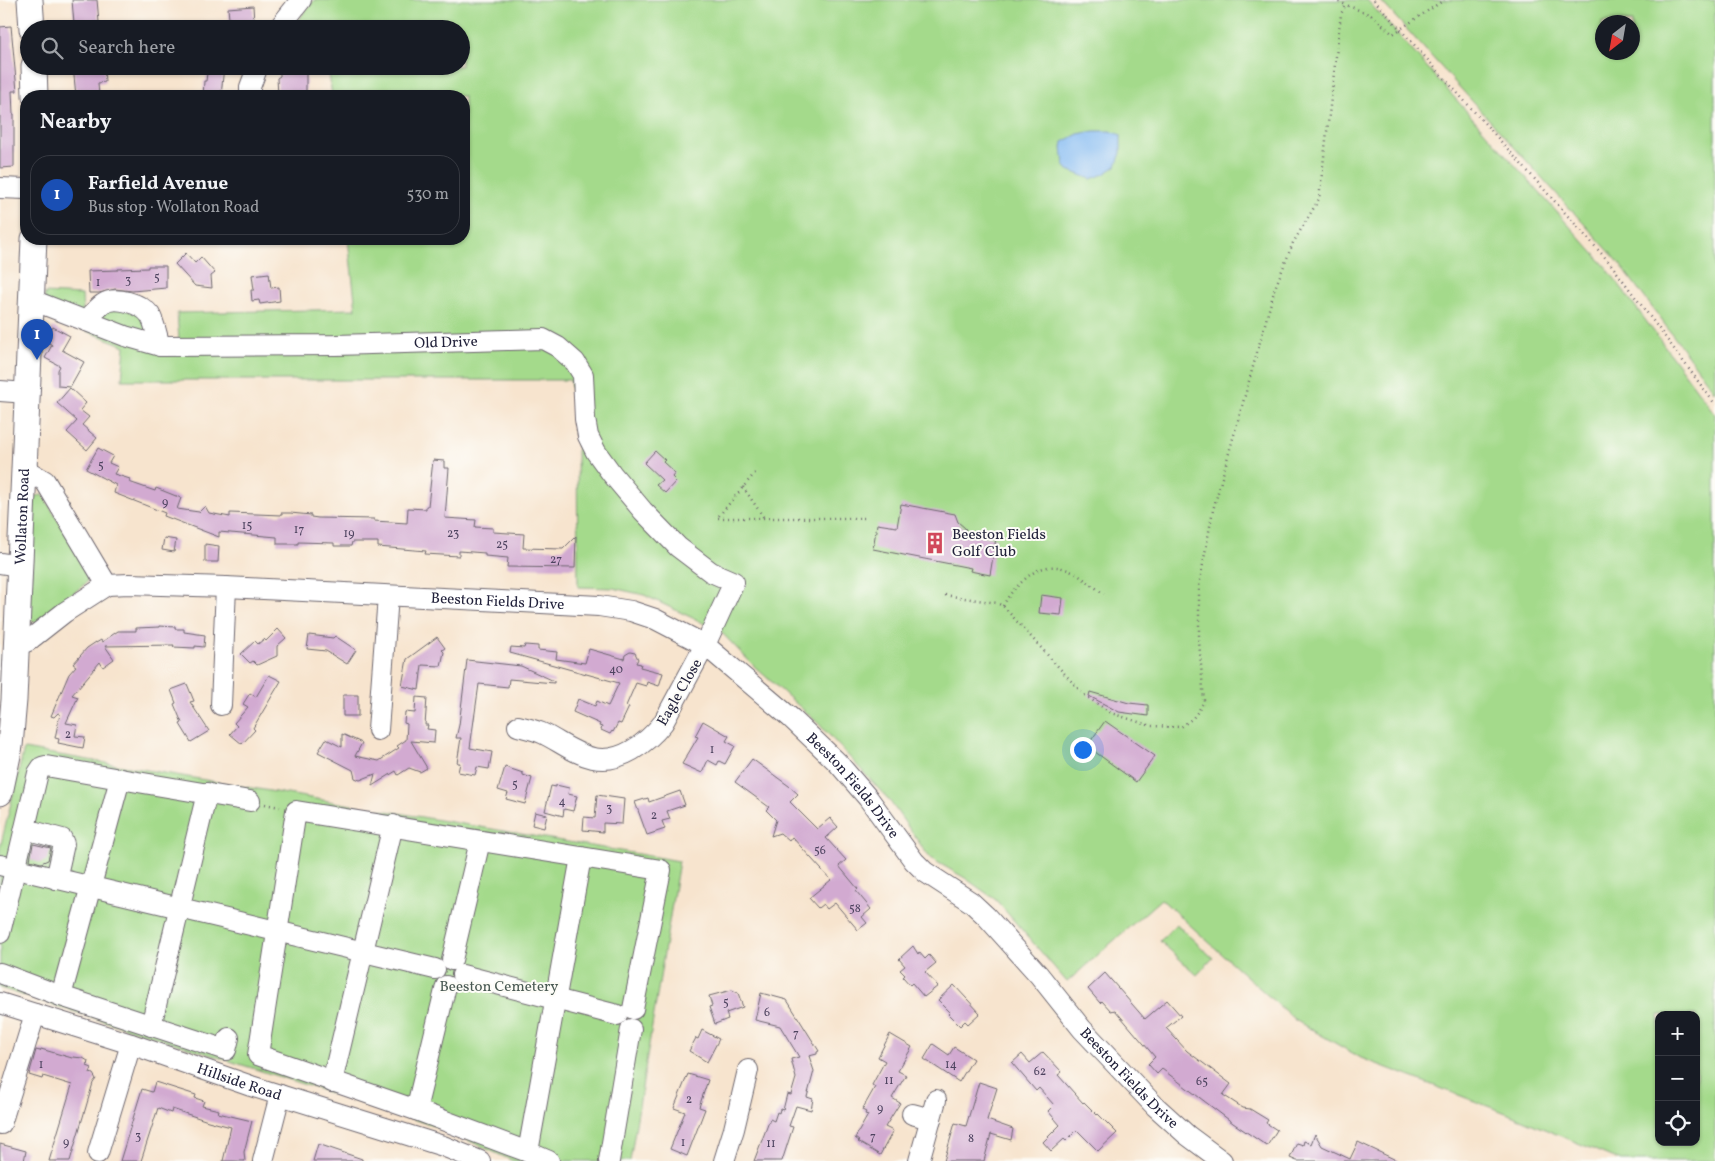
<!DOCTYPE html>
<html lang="en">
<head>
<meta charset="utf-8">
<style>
	:root { --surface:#171b24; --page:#20242c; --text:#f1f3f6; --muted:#9ea1a6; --line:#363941; --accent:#db2777 }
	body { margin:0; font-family:Vollkorn,serif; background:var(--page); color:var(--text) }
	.controls { position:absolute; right:15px; bottom:15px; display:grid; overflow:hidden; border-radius:10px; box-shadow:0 1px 4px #0004 }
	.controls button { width:45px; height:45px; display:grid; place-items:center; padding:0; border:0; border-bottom:1px solid var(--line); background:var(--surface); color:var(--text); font:25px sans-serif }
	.compass { position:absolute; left:1595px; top:15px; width:45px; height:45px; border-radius:50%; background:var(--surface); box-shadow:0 1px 4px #0004; rotate:211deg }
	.you { position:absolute; left:1082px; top:749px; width:18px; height:18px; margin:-12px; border:4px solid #fff; border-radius:50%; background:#1a73e8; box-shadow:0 0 0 8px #1a73e833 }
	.badge { display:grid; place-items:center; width:32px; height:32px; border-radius:50%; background:var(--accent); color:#fff; font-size:16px; font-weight:700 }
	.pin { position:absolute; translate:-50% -41px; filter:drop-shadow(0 1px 2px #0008) }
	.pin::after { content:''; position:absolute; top:26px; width:18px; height:15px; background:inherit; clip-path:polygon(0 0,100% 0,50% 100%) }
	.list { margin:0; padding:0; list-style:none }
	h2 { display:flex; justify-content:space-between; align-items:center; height:65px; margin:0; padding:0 20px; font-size:21px }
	h2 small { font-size:16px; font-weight:400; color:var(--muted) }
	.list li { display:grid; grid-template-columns:32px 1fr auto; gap:15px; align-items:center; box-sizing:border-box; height:80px; margin:0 10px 10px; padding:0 10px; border:1px solid var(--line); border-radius:20px }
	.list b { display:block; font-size:19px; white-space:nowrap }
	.list p { margin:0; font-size:16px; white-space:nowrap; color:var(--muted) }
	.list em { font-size:16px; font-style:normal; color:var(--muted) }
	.icon { flex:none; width:28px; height:28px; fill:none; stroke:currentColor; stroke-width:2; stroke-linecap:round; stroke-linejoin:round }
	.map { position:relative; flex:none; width:1715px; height:1161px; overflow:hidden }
	.search { position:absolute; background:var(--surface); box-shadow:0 1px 4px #0004; left:20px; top:20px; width:450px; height:55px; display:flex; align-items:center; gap:12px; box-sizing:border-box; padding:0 18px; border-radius:28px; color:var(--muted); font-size:19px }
	.panel { position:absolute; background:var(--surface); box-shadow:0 1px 4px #0004; left:20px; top:90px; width:450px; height:155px; border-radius:20px }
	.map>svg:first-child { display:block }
</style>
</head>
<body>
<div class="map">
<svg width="1715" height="1161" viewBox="0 0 1715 1161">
	<rect width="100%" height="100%" fill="#fdfcf7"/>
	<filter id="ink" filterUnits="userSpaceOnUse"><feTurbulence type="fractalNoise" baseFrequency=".02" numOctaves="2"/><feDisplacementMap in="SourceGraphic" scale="10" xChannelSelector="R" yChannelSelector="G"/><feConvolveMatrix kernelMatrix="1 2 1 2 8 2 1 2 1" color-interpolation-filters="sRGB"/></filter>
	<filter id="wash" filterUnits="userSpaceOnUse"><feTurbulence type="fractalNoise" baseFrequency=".0096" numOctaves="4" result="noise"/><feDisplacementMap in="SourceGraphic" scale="20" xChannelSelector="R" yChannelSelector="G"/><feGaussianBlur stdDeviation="1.12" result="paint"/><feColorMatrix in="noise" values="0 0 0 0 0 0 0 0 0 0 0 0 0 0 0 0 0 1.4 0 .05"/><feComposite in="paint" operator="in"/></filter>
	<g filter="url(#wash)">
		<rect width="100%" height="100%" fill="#f7e4ce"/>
		<path fill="#a4da8b" stroke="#637e63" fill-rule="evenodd" d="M 314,0 L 1367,0 L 1606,267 L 1715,414 L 1715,1161 L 1621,1161 L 1506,1113 L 1361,1058 L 1295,1020 L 1161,899 L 1067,982 L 996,900 L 965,878 L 930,858 L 889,800 L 818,723 L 755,667 L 720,631 L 644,595 L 613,588 L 578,587 L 577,440 L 570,380 L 122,380 L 125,346 L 44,314 L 45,293 L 82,295 L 83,315 L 104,307 L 139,312 L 155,339 L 179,340 L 177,313 L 356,309 L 348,239 L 464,239 L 464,96 L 332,96 L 328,66 L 461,66 L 461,29 L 291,29 ZM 1659,1015 L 1696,1015 L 1696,1142 L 1659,1142 Z
			M 1380,0 L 1715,0 L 1715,392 L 1616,259 ZM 1632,22 L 1632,52 L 1602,52 L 1602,22 Z
			M 43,495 L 88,570 L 89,574 L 86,583 L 36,623 L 30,620 L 34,501 L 35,496 Z
			M 24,749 L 679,861 L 630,1161 L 513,1161 L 444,1129 L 0,988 L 0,848 Z
			M 1176,924 L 1213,958 L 1197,975 L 1160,941 Z"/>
		<path fill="#82b9f2" stroke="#526e96" d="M 1094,131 L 1110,131 L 1121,135 L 1121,153 L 1116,166 L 1104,174 L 1091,179 L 1068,170 L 1064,165 L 1062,148 L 1063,142 L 1078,134 Z"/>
		<g id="blocks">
			<path fill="#d2aad1" d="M 72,0 L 97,0 L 99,22 L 74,24 Z
				M 253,6 L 254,22 L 252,22 L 252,29 L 230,29 L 228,8 Z
				M 11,26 L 17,91 L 12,91 L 13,114 L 14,114 L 14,167 L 0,168 L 0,27 Z
				M 73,66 L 84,66 L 84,68 L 104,66 L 105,82 L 98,83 L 99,96 L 76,96 Z
				M 211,66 L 224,66 L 221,96 L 203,96 L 204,81 L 206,81 L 207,73 L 211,73 Z
				M 286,66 L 303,66 L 306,68 L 306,96 L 278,96 L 277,78 L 280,76 L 280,68 L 286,68 Z
				M 186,253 L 195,263 L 201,257 L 215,273 L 211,276 L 212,288 L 195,286 L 175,264 Z
				M 148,266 L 166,266 L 166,288 L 132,291 L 115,289 L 99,293 L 89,293 L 88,271 L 118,270 L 118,269 L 148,268 Z
				M 269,273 L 271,288 L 279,287 L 280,301 L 260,304 L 259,300 L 252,301 L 251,290 L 254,290 L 252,275 Z
				M 53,327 L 70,336 L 62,350 L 84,362 L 70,387 L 58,386 L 58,370 L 60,366 L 45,358 L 52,345 L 46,341 Z
				M 70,388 L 86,403 L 80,410 L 89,417 L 82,425 L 97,438 L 87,450 L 67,432 L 77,421 L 57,403 Z
				M 98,448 L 113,456 L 109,463 L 118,467 L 114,474 L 130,479 L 129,482 L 155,491 L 156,488 L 181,498 L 177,509 L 199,512 L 205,506 L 209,513 L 230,517 L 230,513 L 281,515 L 281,513 L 290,513 L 311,515 L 311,517 L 318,518 L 374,519 L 374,521 L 407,523 L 408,508 L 426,509 L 426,506 L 428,506 L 433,460 L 444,461 L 444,468 L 449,468 L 445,518 L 476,520 L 475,527 L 493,528 L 493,532 L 524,534 L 523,548 L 563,549 L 576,536 L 575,568 L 507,567 L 508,558 L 485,556 L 485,553 L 459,551 L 459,556 L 425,554 L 426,551 L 378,547 L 378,542 L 352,542 L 351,546 L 334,546 L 334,543 L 298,542 L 298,544 L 277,544 L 277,537 L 219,532 L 219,537 L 164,516 L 165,513 L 114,493 L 116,485 L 86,469 Z
				M 655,451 L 665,460 L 663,462 L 675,473 L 672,477 L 676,481 L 665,493 L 656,485 L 662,480 L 644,463 Z
				M 901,504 L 955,514 L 958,522 L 965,528 L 967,533 L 996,538 L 990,575 L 970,571 L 971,568 L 873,549 L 877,524 L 897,527 Z
				M 164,538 L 176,540 L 174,552 L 162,550 Z
				M 205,544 L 219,546 L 218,562 L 205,562 Z
				M 1041,595 L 1063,598 L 1061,615 L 1039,613 Z
				M 160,626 L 175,627 L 175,629 L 184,629 L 184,632 L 205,635 L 204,647 L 195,646 L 195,648 L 173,647 L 174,645 L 105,646 L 114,659 L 103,667 L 100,662 L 72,695 L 78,697 L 66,723 L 77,725 L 75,736 L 85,737 L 83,748 L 58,743 L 59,739 L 55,738 L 60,714 L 58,713 L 54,717 L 51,716 L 69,674 L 76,666 L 73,664 L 87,648 L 96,642 L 96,643 L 101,640 L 102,642 L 118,631 L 136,631 L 136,628 L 160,627 Z
				M 278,629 L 286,638 L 277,646 L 277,656 L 257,665 L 253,661 L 250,663 L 241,654 L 255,641 L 258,644 L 264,639 L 266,641 Z
				M 309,635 L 333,638 L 335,636 L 356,650 L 347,664 L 326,651 L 307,649 Z
				M 437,637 L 445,648 L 442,650 L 444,652 L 441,666 L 422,665 L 419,690 L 402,686 L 407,659 Z
				M 525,645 L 538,646 L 538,650 L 557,652 L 556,659 L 585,663 L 589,649 L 624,659 L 625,655 L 630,652 L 635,653 L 638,659 L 636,663 L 641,664 L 640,667 L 663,673 L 659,686 L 647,682 L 646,686 L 636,683 L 626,706 L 629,707 L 621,724 L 618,723 L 613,732 L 612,731 L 610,734 L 601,730 L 602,727 L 599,726 L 600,724 L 573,712 L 578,699 L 595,706 L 597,701 L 608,706 L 619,683 L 510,653 L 511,647 L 524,648 Z
				M 467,660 L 521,666 L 554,681 L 554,683 L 509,679 L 508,687 L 479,684 L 470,748 L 492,752 L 489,769 L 477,767 L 475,775 L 458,772 L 460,763 L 457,763 L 461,738 L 456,738 L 459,725 Z
				M 269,675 L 281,681 L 253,728 L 255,730 L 242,744 L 230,734 L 237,726 L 234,723 L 248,707 L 243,704 L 250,693 L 256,697 Z
				M 187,684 L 194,701 L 190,702 L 209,731 L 191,742 L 180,724 L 182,723 L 174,704 L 176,703 L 171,690 Z
				M 1090,692 L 1129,703 L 1148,705 L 1148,716 L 1119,712 L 1089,696 Z
				M 343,695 L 358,695 L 358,716 L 343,716 Z
				M 416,697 L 427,698 L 425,725 L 428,725 L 427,729 L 435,730 L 434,743 L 411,741 L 427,768 L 420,772 L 409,768 L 398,775 L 396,771 L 372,786 L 375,774 L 360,780 L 355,778 L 353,770 L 318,752 L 326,739 L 342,747 L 342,734 L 362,743 L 355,756 L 379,761 L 399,748 L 397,746 L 406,740 L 407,724 L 404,723 L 405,712 L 415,713 Z
				M 703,721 L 729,736 L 726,741 L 735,746 L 725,764 L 719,761 L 717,765 L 708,760 L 702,773 L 682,764 L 698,737 L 695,736 Z
				M 1105,721 L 1155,756 L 1136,782 L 1087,746 Z
				M 752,759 L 789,786 L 798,794 L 790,802 L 817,829 L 830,818 L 838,827 L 826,838 L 846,860 L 839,866 L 858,889 L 856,891 L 871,909 L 862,917 L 867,923 L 858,930 L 835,903 L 827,909 L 823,904 L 818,908 L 809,898 L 831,880 L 792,837 L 789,841 L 780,833 L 771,836 L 776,820 L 766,810 L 769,807 L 735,782 Z
				M 505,767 L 523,773 L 523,775 L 532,778 L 525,804 L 506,799 L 508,793 L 498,790 Z
				M 556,785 L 569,788 L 568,794 L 577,796 L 573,811 L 564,809 L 563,816 L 545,811 L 551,786 L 556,787 Z
				M 680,791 L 685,805 L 667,811 L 670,819 L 662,821 L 665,829 L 647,835 L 635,802 L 648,798 L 649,802 Z
				M 597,795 L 624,799 L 622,824 L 603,823 L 603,832 L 583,830 L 584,817 L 595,818 Z
				M 535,812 L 547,815 L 544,828 L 532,825 Z
				M 33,844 L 51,848 L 48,860 L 41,863 L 30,860 Z
				M 913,946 L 918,954 L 919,952 L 925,959 L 929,955 L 936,963 L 925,972 L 938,986 L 924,997 L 912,983 L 910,985 L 903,977 L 905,975 L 900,970 L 905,966 L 899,959 Z
				M 1105,973 L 1145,1019 L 1167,1000 L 1181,1016 L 1166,1028 L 1187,1051 L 1231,1084 L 1223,1095 L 1243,1108 L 1250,1109 L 1268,1120 L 1266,1123 L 1277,1130 L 1267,1146 L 1233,1123 L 1162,1069 L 1157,1074 L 1148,1064 L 1155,1057 L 1115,1010 L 1111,1011 L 1102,1001 L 1100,1003 L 1088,989 Z
				M 954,985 L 980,1013 L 968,1024 L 965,1021 L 960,1026 L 948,1014 L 950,1012 L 938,1000 Z
				M 732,990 L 738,993 L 743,1007 L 726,1013 L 728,1019 L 715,1024 L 709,1007 L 712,1006 L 709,996 Z
				M 761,993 L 787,1000 L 819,1051 L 817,1052 L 817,1054 L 809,1056 L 814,1071 L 807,1097 L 813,1099 L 811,1110 L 796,1106 L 789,1126 L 793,1127 L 782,1161 L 754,1161 L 770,1119 L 774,1121 L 777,1112 L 779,1113 L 780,1109 L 783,1110 L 787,1094 L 791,1095 L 796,1078 L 791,1059 L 799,1057 L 780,1026 L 755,1020 Z
				M 702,1030 L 719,1039 L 707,1062 L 689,1051 L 696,1038 L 698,1039 Z
				M 890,1034 L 912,1047 L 898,1071 L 906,1075 L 892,1098 L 900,1103 L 885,1127 L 893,1131 L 880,1155 L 858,1142 L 859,1141 L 855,1138 L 868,1115 L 865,1114 L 866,1112 L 862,1110 L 875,1087 L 872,1085 L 885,1061 L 878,1057 Z
				M 933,1044 L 949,1055 L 954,1047 L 973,1059 L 959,1082 L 924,1059 Z
				M 41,1049 L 72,1058 L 73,1057 L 83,1058 L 88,1061 L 87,1066 L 92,1068 L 90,1073 L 93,1074 L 96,1079 L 93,1083 L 70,1161 L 49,1161 L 72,1085 L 43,1076 L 42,1079 L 29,1075 L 36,1050 L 40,1051 Z
				M 1043,1052 L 1062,1072 L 1058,1075 L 1083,1103 L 1084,1102 L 1097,1115 L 1098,1114 L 1117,1133 L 1098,1151 L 1077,1130 L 1066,1141 L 1064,1139 L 1051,1151 L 1043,1142 L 1060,1125 L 1048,1111 L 1054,1105 L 1039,1088 L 1036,1091 L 1012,1063 L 1022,1054 L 1030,1063 Z
				M 688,1074 L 708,1080 L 699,1107 L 705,1109 L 687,1156 L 670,1149 L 685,1112 L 674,1108 Z
				M 155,1082 L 196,1095 L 195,1098 L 204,1101 L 202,1106 L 219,1110 L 218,1113 L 252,1121 L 244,1152 L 245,1161 L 223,1161 L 231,1127 L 208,1121 L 172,1109 L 171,1113 L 158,1108 L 141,1161 L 120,1161 L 142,1089 L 152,1092 Z
				M 979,1082 L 997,1088 L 987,1120 L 1013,1129 L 1011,1140 L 991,1134 L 984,1161 L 944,1161 L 955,1123 L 966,1126 Z
				M 1315,1134 L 1322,1146 L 1350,1159 L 1358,1142 L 1398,1161 L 1297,1161 L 1290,1158 L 1297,1143 L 1303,1145 L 1304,1141 L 1311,1144 Z
				M 0,1144 L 26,1151 L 24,1161 L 0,1161 Z
				M 318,1144 L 362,1159 L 362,1161 L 313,1161 Z"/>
		</g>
	</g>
	<g filter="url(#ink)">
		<use href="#blocks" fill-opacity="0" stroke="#6d666e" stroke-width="1"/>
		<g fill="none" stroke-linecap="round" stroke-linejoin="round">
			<g stroke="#6d666e" stroke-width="22">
				<g id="minor">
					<path d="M 278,29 L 301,0"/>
					<path d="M 250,96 L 250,87 L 258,66"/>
					<path d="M 0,188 L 26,189"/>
					<path id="s1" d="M 32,300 L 125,336 L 160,346 L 336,345 L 543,339 L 558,347 L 575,362 L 583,375 L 585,419 L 588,436 L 596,452 L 612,474 L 643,511 L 678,547 L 711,572 L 734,582 L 705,645 L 663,723 C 647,743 620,764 593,758 C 575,754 560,742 544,734 C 536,730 526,728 518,726"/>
					<path d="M 86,321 C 91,316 97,308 103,304 C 115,295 142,304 150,315 C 155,323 157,337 160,346"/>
					<path d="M 0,391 L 27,393"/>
					<path d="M 23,472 L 33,474 L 45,481 L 107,585"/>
					<path d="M 0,563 L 20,566"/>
					<path id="s2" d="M 16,646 L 28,641 L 65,612 L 107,585 L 129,584 L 226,587 L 599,606 L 631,611 L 655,619 L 705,645 L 791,718 L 837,762 L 868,798 L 914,861 L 925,872 L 971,902 L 986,916 L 1039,975 L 1082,1029 L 1155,1106 L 1187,1135 L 1222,1161"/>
					<path d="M 221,705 L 226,587"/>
					<path d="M 378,730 L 388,596"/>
					<path d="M 120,779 L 250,801"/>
					<path d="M 25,829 L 62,839 L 64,844 L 56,879"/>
					<path d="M 0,865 L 435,969"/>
					<path d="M 0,933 L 38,773 L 42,767 L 46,766 L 120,779 L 61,996"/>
					<path d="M 452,960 L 480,841"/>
					<path d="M 0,973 L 61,996 L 226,1050 L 229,1038"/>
					<path d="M 462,975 L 617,1015"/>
					<path id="s3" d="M 0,1003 L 131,1044 L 251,1086 L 443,1146 L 480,1161"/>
					<path d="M 151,1026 L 207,793"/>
					<path d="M 332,1082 L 393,825"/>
					<path d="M 416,1110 L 446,986"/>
					<path d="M 912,1114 L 931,1119"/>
					<path d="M 1,1124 L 35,1014"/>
					<path d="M 528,1152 L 416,1110 L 258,1055 L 296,811 L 581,857"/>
					<path d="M 98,1153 L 131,1044"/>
					<path d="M 263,1161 L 280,1095"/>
					<path d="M 549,1161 L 528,1152 L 581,857 L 661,870 L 633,1009"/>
					<path d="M 609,1161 L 631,1029"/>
					<path d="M 724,1161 L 734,1129 L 748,1070"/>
					<path d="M 919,1161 L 936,1100"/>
				</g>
			</g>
			<g stroke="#6d666e" stroke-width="27">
				<g id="major">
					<path d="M 30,0 L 32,29"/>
					<path d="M 34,66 L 35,96"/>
					<path id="s4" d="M 0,793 L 10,746 L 14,700 L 34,239"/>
				</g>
			</g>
			<path stroke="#6d666e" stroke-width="2.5" stroke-dasharray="1 4" stroke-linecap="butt" d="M 1334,0 L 1371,15 L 1393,34 L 1444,0
				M 1374,0 L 1610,263 L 1715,404
				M 755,473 L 717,518 L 867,518
				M 743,487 L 764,518
				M 945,595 L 997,603 L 1003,606 L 1083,694 L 1111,713 L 1151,726 L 1181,727 L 1193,718 L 1199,710 L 1204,701 L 1199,641 L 1199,586 L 1213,510 L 1275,288 L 1293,243 L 1319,199 L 1341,14 L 1346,4
				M 1003,606 C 1009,594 1016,587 1025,579 C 1055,552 1078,575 1104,594
				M 265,804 L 280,807"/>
			<use href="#minor" stroke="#fff" stroke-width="20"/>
			<use href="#major" stroke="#fff" stroke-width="25"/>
		</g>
	</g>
	<defs>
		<g id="building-bare" transform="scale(1.725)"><path d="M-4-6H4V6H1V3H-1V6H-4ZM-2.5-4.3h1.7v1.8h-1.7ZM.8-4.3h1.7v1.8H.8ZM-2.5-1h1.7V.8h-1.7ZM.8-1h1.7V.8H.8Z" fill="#d1495b" stroke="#fdfcf7" stroke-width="2.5" paint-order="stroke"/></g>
	</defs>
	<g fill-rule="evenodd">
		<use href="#building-bare" x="935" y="543"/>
	</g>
	<g text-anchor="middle" stroke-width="4" stroke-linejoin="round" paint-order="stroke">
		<g font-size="12" fill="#4e4460">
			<text x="157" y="281">5</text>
			<text x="128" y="284">3</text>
			<text x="98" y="286">1</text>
			<text x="101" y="469">5</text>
			<text x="165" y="506">9</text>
			<text x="247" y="529">15</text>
			<text x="299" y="533">17</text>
			<text x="349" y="537">19</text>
			<text x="453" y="537">23</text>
			<text x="502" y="548">25</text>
			<text x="556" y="563">27</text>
			<text x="616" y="673">40</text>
			<text x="68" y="738">2</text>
			<text x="712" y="753">1</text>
			<text x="515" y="788">5</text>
			<text x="562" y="805">4</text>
			<text x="609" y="812">3</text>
			<text x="654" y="819">2</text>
			<text x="820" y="854">56</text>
			<text x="855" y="912">58</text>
			<text x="726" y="1006">5</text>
			<text x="767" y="1016">6</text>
			<text x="796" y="1037">7</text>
			<text x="41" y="1068">1</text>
			<text x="951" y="1068">14</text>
			<text x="1040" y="1075">62</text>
			<text x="889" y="1084">11</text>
			<text x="1202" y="1085">65</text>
			<text x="689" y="1103">2</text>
			<text x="880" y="1112">9</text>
			<text x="138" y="1140">3</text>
			<text x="873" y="1140">7</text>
			<text x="971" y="1142">8</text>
			<text x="66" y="1146">9</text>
			<text x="683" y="1146">1</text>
			<text x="771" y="1147">11</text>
		</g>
		<g font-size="15" fill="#22223b" stroke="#fdfcf7">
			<text dy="5" stroke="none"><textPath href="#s1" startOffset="422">Old Drive</textPath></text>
			<text dy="5" stroke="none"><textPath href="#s4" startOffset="278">Wollaton Road</textPath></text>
			<text dy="5" stroke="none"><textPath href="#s2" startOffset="501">Beeston Fields Drive</textPath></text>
			<text transform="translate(679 692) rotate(-60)" y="5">Eagle Close</text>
			<text dy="5" stroke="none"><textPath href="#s2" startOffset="921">Beeston Fields Drive</textPath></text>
			<text dy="5" stroke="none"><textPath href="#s2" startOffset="1326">Beeston Fields Drive</textPath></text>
			<text dy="5" stroke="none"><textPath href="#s3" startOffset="252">Hillside Road</textPath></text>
		</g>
		<g font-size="15" fill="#22223b" stroke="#fdfcf7" text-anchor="start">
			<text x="952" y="539">Beeston Fields<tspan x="952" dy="17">Golf Club</tspan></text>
		</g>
		<g font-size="15" fill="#495953" stroke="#fdfcf7">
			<text x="499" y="991">Beeston Cemetery</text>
		</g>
	</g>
</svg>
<div class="controls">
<button>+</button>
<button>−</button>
<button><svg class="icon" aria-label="locate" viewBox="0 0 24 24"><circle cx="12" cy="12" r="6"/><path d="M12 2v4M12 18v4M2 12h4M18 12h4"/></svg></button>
</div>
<svg class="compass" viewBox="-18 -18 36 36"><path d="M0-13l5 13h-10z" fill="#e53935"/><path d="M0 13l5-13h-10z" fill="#9ea1a6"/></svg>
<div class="you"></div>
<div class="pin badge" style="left:37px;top:360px;background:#1a4fb4">1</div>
<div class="search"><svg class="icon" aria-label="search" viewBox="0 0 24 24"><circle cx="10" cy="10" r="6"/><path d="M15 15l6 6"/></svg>Search here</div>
<section class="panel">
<h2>Nearby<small></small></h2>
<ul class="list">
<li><span class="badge" style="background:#1a4fb4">1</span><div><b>Farfield Avenue</b><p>Bus stop · Wollaton Road</p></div><em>530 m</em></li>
</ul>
</section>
</div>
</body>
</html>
